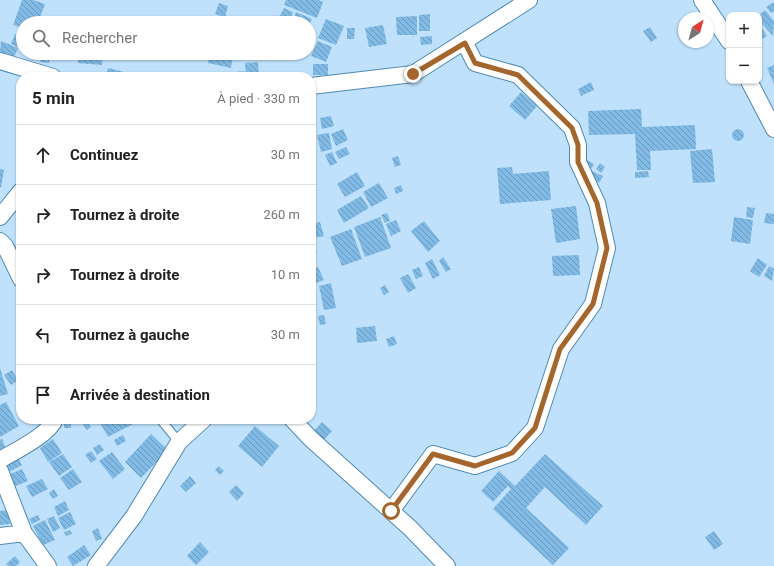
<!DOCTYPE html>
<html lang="fr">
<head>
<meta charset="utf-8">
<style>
	:root { --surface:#fff; --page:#f2f2f2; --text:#222; --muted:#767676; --line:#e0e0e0 }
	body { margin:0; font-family:Roboto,sans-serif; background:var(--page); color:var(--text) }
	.controls { position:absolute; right:12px; top:12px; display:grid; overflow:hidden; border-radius:8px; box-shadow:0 1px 3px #0004 }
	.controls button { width:36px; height:36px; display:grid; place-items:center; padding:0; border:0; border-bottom:1px solid var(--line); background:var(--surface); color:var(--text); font:20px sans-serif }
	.compass { position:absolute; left:678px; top:12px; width:36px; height:36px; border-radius:50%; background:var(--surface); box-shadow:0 1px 3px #0004; rotate:36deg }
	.stop { position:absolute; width:12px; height:12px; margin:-9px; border:3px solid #a4662c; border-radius:50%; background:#fff }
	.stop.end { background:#a4662c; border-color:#fff; box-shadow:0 1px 4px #0008 }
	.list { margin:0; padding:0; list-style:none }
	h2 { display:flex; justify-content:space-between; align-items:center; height:52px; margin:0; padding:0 16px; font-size:17px }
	h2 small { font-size:13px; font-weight:400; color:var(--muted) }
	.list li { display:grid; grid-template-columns:26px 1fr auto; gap:12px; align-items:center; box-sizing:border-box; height:60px; padding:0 16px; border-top:1px solid var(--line) }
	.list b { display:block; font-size:15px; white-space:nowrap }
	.list em { font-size:13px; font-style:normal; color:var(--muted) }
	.icon { flex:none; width:22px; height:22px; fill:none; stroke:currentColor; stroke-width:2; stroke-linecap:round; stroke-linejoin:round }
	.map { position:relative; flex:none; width:774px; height:566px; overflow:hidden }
	.search { position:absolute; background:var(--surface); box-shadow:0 1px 3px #0004; left:16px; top:16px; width:300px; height:44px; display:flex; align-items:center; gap:10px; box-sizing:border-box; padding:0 14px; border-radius:22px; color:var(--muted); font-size:15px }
	.panel { position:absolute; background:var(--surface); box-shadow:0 1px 3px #0004; left:16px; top:72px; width:300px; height:352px; border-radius:16px }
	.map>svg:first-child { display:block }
</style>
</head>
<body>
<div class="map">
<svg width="774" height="566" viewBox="0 0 774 566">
	<defs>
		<pattern id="building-back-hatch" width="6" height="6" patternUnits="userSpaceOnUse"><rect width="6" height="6" fill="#81bbe5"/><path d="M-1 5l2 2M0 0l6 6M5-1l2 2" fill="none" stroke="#6999bb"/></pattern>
	</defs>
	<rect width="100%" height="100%" fill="#bfe1fb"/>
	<path fill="url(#building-back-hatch)" d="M 22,0 L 33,0 L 45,4 L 38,23 L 23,23 L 23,28 L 13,25 Z
		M 286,0 L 318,0 L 323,2 L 317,18 L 284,5 Z
		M 774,2 L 774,11 L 771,13 L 766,7 Z
		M 219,3 L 228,6 L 225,17 L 215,14 Z
		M 284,8 L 293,12 L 289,22 L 279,17 Z
		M 765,10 L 774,21 L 773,36 L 759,20 L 759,15 Z
		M 296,12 L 312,19 L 310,23 L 292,22 Z
		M 430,14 L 430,31 L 419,31 L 419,15 Z
		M 417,16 L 417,35 L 397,35 L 396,17 Z
		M 326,19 L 344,26 L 336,45 L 318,38 Z
		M 759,24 L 767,36 L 759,41 Z
		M 383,25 L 387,44 L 369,47 L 365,28 Z
		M 650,27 L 657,38 L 651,42 L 643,31 Z
		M 347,28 L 355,28 L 354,39 L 347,39 Z
		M 15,34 L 23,37 L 23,49 L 11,44 Z
		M 432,36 L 432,44 L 421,45 L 420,37 Z
		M 1,41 L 18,48 L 14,58 L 0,52 Z
		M 318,41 L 332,47 L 326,62 L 311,56 Z
		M 42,53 L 50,53 L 49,63 L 40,62 Z
		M 53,53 L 72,53 L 71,59 L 52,55 Z
		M 78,53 L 103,53 L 102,65 L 78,63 Z
		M 139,53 L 167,53 L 165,60 L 139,56 Z
		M 209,53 L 233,53 L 231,68 L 208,63 Z
		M 236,53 L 257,53 L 256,59 L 236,56 Z
		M 258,62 L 259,77 L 246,77 L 245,63 Z
		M 313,64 L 328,64 L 328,75 L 313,75 Z
		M 774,65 L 774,84 L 767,68 Z
		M 108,68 L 128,73 L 127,77 L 106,77 Z
		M 244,71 L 245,77 L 238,77 L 237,72 Z
		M 591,82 L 594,90 L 581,96 L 578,89 Z
		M 521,92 L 537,106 L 525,120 L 509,106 Z
		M 641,109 L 642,127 L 695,125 L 696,149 L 650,151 L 651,170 L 637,170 L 635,134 L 589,135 L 588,111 Z
		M 331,116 L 334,126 L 322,129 L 320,118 Z
		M732 135a6 6 0 1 1 12 0a6 6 0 1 1-12 0Z
		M 343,129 L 348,140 L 336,146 L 331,134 Z
		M 329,133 L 332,149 L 321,152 L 317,135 Z
		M 346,147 L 350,154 L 339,159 L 335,152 Z
		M 712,149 L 715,182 L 693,183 L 690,151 Z
		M 332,152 L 337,163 L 330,166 L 325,155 Z
		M 398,156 L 401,165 L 395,167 L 392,158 Z
		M 584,158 L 594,164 L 591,169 L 581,163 Z
		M 600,163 L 605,167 L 601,173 L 596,169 Z
		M 512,167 L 513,174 L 549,171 L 551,200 L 500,204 L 497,168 Z
		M 0,169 L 4,170 L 1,187 L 0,187 Z
		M 592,171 L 603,176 L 599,183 L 589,178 Z
		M 648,171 L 649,177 L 635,178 L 635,172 Z
		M 357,172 L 365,186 L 345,197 L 337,184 Z
		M 379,183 L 388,198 L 371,207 L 363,192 Z
		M 401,185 L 403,191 L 396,194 L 394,188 Z
		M 361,196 L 369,208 L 344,223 L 337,210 Z
		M 576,206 L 580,239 L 556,243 L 551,209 Z
		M 747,207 L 755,208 L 753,218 L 746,217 Z
		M 387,213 L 390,221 L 385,223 L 381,215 Z
		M 766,213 L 774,214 L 774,224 L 764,223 Z
		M 380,217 L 391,248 L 365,257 L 354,227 Z
		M 734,217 L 753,220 L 750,244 L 731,241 Z
		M 396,220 L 401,231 L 391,236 L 386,224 Z
		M 424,221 L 440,241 L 428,252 L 411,231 Z
		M 320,222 L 324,236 L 314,238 L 311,224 Z
		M 351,229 L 362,259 L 342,266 L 330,237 Z
		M 311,241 L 317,253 L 311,256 Z
		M 21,243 L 21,260 L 14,247 Z
		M 579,255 L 580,275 L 553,276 L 552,256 Z
		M 443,257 L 451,269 L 446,272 L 439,261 Z
		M 758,258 L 767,265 L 759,277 L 750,271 Z
		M 432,259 L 440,275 L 433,279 L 425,263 Z
		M 769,266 L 774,269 L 772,281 L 764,276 Z
		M 318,267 L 324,280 L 311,285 L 311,270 Z
		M 419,267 L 423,276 L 416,279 L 412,270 Z
		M 408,274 L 416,288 L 408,293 L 400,278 Z
		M 331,283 L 336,308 L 324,310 L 319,286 Z
		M 385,285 L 389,292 L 384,295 L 380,288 Z
		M 324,315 L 326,324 L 320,325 L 318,316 Z
		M 375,326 L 377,341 L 357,343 L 356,328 Z
		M 394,336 L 397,344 L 389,347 L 386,339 Z
		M 0,368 L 8,394 L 0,396 Z
		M 12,370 L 18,380 L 11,385 L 4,375 Z
		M 6,402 L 19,426 L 0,437 L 0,405 Z
		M 64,419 L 71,419 L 71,428 L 64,428 Z
		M 98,419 L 136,419 L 137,422 L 108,437 Z
		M 86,421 L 91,427 L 87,430 L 82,423 Z
		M 322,422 L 332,431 L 323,441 L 313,432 Z
		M 255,426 L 279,446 L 262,467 L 238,446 Z
		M 151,434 L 168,450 L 141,478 L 125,462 Z
		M 123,435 L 126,441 L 117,446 L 114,440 Z
		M 2,439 L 6,448 L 0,451 L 0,440 Z
		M 53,439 L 62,453 L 48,462 L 40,448 Z
		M 100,444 L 104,450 L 97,455 L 93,448 Z
		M 91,451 L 97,459 L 91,463 L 85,455 Z
		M 112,452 L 125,469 L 113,479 L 99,461 Z
		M 16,454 L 22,465 L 7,473 L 1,462 Z
		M 63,454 L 72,467 L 59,476 L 49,462 Z
		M 545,454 L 603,506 L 586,525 L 545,487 L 526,508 L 569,548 L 553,565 L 493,509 L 511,489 L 508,486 L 493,502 L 481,491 L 499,471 L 515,486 Z
		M 219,466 L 224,471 L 220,475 L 215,470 Z
		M 22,469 L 28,481 L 13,487 L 8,475 Z
		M 73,469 L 82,482 L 69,490 L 60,478 Z
		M 190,476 L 196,483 L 186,492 L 180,486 Z
		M 42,479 L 48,489 L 32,497 L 26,486 Z
		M 236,485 L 244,493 L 237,501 L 229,492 Z
		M 54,489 L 58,496 L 53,499 L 49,493 Z
		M 65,501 L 69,510 L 58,516 L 54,507 Z
		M 9,510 L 10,524 L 0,525 L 0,511 Z
		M 70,512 L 76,524 L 64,530 L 58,518 Z
		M 38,515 L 40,520 L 32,524 L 29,519 Z
		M 54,516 L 60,528 L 53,532 L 47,519 Z
		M 45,520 L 55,540 L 43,545 L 33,526 Z
		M 98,528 L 102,539 L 96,541 L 92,531 Z
		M 70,530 L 72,534 L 66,536 L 64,532 Z
		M 714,531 L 723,544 L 714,550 L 705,537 Z
		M 200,542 L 209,552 L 196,565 L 187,556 Z
		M 84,545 L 91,555 L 73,566 L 67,557 Z
		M 15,556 L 20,562 L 16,566 L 9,566 L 6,564 Z"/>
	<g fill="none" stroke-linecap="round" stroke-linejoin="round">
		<g stroke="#518ab1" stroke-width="10">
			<path id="lane" d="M 160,419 L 179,442"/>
		</g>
		<g stroke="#518ab1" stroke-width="18">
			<path id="street" d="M 702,0 L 729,41
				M 0,61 L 53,77
				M 749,81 L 774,129
				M 311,86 L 413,74 L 529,0
				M 0,217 L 21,191
				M 0,241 L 5,246 L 21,279
				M 292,419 L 311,439 L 410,528 L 447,566
				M 0,460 C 15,451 49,435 55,419
				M 0,471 L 24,533 L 48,566
				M 391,511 L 433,454 L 475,466 L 512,453 L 535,428 L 561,349 L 593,304 L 607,248 L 597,203 L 578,162 L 578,145 L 572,128 L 518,75 L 475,63 L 465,43
				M 0,536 L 24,533
				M 96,566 L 134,516 L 179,442 L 204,419"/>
		</g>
		<use href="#lane" stroke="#fff" stroke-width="8"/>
		<use href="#street" stroke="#fff" stroke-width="16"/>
	</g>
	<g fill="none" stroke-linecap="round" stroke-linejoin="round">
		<path stroke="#a4662c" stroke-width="5" d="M 391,511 L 433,454 L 475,466 L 512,453 L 535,428 L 560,349 L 593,304 L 607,248 L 597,203 L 578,162 L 578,145 L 572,128 L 518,75 L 475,63 L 465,43 L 413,74"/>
	</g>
</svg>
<div class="controls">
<button>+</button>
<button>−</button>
</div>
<svg class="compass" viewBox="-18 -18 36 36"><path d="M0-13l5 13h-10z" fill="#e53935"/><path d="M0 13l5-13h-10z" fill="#767676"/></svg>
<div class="stop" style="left:391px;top:511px"></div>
<div class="stop end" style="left:413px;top:74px"></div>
<div class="search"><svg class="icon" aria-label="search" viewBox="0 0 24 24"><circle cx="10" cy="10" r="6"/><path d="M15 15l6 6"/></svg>Rechercher</div>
<section class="panel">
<h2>5 min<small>À pied · 330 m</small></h2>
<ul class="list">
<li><svg class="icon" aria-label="ahead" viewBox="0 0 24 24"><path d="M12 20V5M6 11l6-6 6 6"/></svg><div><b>Continuez</b></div><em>30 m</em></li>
<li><svg class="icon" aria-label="right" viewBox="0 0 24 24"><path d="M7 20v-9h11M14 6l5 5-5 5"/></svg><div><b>Tournez à droite</b></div><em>260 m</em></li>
<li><svg class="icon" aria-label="right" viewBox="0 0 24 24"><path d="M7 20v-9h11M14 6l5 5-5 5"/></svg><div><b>Tournez à droite</b></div><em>10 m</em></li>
<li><svg class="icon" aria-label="left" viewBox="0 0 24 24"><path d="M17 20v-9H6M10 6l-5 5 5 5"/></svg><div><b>Tournez à gauche</b></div><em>30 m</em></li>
<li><svg class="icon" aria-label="arrive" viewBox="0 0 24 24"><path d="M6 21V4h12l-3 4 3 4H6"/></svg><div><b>Arrivée à destination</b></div></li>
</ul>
</section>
</div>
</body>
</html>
